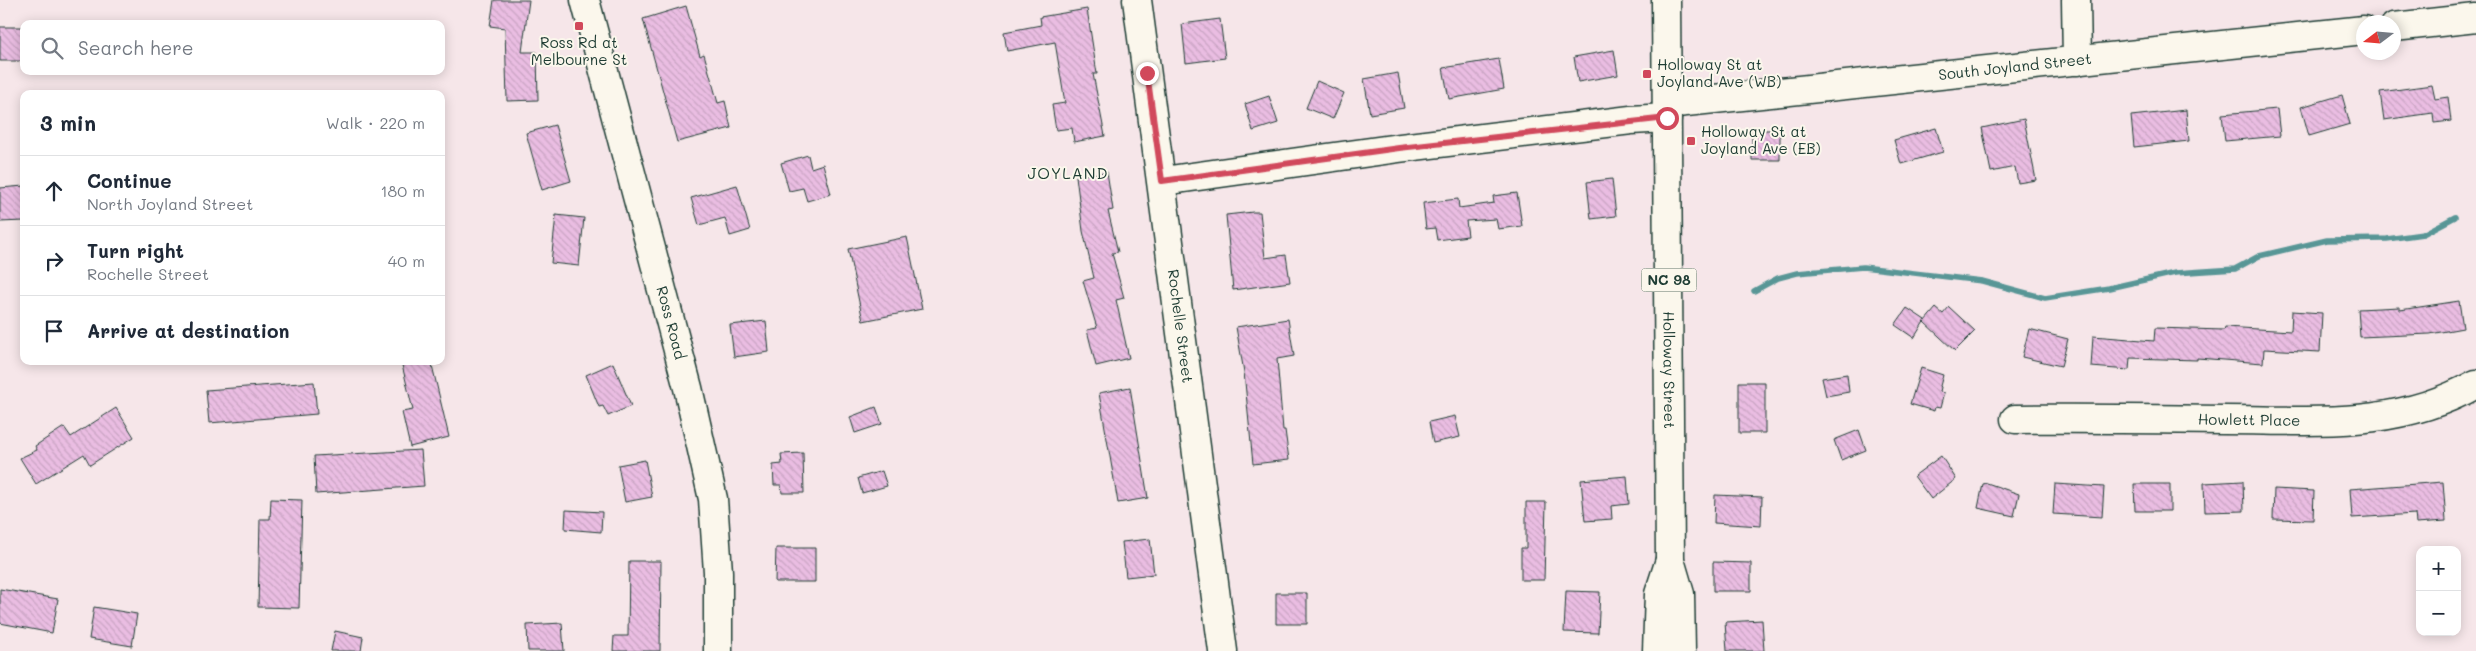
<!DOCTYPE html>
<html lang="en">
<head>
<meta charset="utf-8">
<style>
	:root { --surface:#fff; --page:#f6f6f7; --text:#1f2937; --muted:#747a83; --line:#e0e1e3 }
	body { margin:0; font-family:Mali,sans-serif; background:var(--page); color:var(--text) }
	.controls { position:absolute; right:15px; bottom:15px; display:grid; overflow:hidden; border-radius:10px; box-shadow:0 2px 12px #0003 }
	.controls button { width:45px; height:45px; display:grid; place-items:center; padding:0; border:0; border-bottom:1px solid var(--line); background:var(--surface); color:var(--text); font:25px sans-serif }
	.compass { position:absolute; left:2356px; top:15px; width:45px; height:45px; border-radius:50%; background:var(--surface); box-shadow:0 2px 12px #0003; rotate:254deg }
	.stop { position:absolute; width:15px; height:15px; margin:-11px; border:4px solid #d1495b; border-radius:50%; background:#fff }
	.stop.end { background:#d1495b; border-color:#fff; box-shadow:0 1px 5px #0008 }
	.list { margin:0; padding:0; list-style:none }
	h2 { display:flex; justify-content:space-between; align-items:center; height:65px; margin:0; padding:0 20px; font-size:21px }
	h2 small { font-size:16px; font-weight:400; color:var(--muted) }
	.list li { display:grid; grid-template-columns:32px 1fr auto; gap:15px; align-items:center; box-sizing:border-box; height:70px; padding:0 20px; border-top:1px solid var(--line) }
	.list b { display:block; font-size:19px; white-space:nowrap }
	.list p { margin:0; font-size:16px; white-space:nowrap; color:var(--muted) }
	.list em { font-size:16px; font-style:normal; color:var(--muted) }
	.icon { flex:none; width:28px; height:28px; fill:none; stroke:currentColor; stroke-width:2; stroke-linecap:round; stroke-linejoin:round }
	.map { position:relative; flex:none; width:2476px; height:651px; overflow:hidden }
	.search { position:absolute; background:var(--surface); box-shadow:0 2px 12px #0003; left:20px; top:20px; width:425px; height:55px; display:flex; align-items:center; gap:12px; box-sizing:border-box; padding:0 18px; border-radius:10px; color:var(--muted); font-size:19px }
	.panel { position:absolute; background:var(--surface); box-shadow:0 2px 12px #0003; left:20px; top:90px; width:425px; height:275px; border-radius:10px }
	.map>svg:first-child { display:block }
</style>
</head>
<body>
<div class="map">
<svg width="2476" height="651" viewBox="0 0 2476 651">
	<defs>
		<pattern id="building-back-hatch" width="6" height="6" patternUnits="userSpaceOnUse" patternTransform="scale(1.25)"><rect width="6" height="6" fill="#eabde2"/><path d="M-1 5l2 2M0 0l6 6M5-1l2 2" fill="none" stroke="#c8a3c2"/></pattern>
	</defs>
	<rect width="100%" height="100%" fill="#f6e6e9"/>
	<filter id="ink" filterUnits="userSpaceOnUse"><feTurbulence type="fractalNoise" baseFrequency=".02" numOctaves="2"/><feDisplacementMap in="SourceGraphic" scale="10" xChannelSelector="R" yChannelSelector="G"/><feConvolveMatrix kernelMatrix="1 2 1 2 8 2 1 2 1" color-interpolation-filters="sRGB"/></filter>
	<g filter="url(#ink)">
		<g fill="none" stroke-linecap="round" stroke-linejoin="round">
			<path stroke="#599696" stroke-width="5.5" d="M 1754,291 L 1778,278 L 1797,273 L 1863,267 L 1982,281 L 2045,298 L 2109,288 L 2175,273 L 2235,269 L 2259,256 L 2327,240 L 2387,239 L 2423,234 L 2455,217"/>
		</g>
		<path fill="url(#building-back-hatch)" stroke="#1f3d34" d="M 494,0 L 529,0 L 522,52 L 537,52 L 538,100 L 507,101 L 505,28 L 490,26 Z
			M 686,6 L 700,56 L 704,54 L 718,103 L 725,101 L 731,128 L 677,142 L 643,19 Z
			M 1087,9 L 1097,74 L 1093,74 L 1105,136 L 1074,142 L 1072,128 L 1056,130 L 1052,105 L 1065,103 L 1055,42 L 1007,51 L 1004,32 L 1041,25 L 1040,17 Z
			M 1220,19 L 1225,58 L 1186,63 L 1182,24 Z
			M 0,27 L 23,27 L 23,61 L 0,61 Z
			M 1614,50 L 1618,75 L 1578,82 L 1574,57 Z
			M 1499,59 L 1504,89 L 1449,99 L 1443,68 Z
			M 1398,73 L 1404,108 L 1370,114 L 1364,79 Z
			M 1317,81 L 1344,93 L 1333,119 L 1306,108 Z
			M 2432,85 L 2435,99 L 2448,97 L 2451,121 L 2434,123 L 2433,113 L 2384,120 L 2380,92 Z
			M 2342,95 L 2350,124 L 2309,136 L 2301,107 Z
			M 1269,96 L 1278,123 L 1253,131 L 1245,104 Z
			M 2277,109 L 2280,136 L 2225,141 L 2222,114 Z
			M 2186,110 L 2189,141 L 2134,147 L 2131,116 Z
			M 2024,119 L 2036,180 L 2018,183 L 2015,167 L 1991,172 L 1982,128 Z
			M 555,125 L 571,181 L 542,190 L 526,133 Z
			M 1936,128 L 1943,152 L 1901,164 L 1894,140 Z
			M 1752,130 L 1780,130 L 1780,160 L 1752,160 Z
			M 808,155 L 811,168 L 823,164 L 831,194 L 807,201 L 803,188 L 789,191 L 781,163 Z
			M 1107,172 L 1113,210 L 1108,211 L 1118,252 L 1112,253 L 1124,298 L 1116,300 L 1129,358 L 1096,366 L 1087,330 L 1097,328 L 1083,281 L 1094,278 L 1083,231 L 1076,176 Z
			M 1612,179 L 1616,216 L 1591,219 L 1587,182 Z
			M 737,185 L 750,230 L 730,236 L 725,218 L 699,225 L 691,198 Z
			M 24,186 L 24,221 L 0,222 L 0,188 Z
			M 1517,193 L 1522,226 L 1498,229 L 1496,219 L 1466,221 L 1468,236 L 1437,240 L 1435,228 L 1426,229 L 1423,203 L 1458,199 L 1459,208 L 1494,203 L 1493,196 Z
			M 1253,212 L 1260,212 L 1265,258 L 1286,255 L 1290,282 L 1233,290 L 1226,215 Z
			M 556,215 L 584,218 L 579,266 L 551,263 Z
			M 907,237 L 922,309 L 863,321 L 848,249 Z
			M 2459,301 L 2463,328 L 2430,334 L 2360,337 L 2358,309 L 2400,307 L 2400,310 Z
			M 1949,307 L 1975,331 L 1955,351 L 1924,322 L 1936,308 L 1943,314 Z
			M 1907,308 L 1925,320 L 1914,338 L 1895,325 Z
			M 2292,311 L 2322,313 L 2320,352 L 2264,349 L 2263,363 L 2197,358 L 2197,360 L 2130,358 L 2129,370 L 2091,367 L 2093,336 L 2154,341 L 2155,328 L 2224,330 L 2225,327 L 2291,331 Z
			M 1288,319 L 1294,356 L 1277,359 L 1283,430 L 1285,430 L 1289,460 L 1253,464 L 1244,372 L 1236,327 Z
			M 766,321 L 769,352 L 734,357 L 730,325 Z
			M 2029,329 L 2068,339 L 2061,366 L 2022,357 Z
			M 401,361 L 431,361 L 449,437 L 410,447 L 402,412 L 413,410 Z
			M 613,363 L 631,406 L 608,416 L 603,406 L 599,407 L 586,375 Z
			M 1921,368 L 1943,375 L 1940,386 L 1941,387 L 1940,392 L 1944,393 L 1940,408 L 1935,407 L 1934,411 L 1910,404 Z
			M 1847,374 L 1849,392 L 1826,396 L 1822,378 Z
			M 314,382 L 317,414 L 209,423 L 206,390 Z
			M 1739,382 L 1765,382 L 1765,433 L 1739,433 Z
			M 1130,387 L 1148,498 L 1118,503 L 1099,393 Z
			M 876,407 L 882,424 L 855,433 L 850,417 Z
			M 116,408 L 134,437 L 90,465 L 84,454 L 36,484 L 20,458 L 37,450 L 35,446 L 64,427 L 71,437 Z
			M 1455,416 L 1460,437 L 1433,443 L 1429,422 Z
			M 1859,430 L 1866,450 L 1841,460 L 1834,440 Z
			M 421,450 L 424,486 L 316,494 L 314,456 Z
			M 803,453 L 804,493 L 782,493 L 781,485 L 774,485 L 773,465 L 782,464 L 781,454 Z
			M 1941,456 L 1956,479 L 1931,499 L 1914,476 Z
			M 645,460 L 652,497 L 625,502 L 618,465 Z
			M 882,471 L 887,486 L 862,493 L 858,478 Z
			M 1627,476 L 1629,504 L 1611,506 L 1612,519 L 1585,521 L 1581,480 Z
			M 2243,481 L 2244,511 L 2205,512 L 2204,483 Z
			M 2443,482 L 2446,521 L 2416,523 L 2415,514 L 2352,518 L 2350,489 Z
			M 1987,483 L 2019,494 L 2014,516 L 1978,508 L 1983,484 Z
			M 2055,484 L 2104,487 L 2102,517 L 2053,514 Z
			M 2134,484 L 2170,484 L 2170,511 L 2135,511 Z
			M 2274,489 L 2314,491 L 2313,520 L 2273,519 Z
			M 1715,495 L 1762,497 L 1761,526 L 1714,523 Z
			M 271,499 L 302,500 L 299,608 L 258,607 L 260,519 L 270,519 Z
			M 1526,502 L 1546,502 L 1544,580 L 1521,580 L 1521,548 L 1526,548 Z
			M 566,510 L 602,512 L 601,532 L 565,529 Z
			M 1150,539 L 1154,574 L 1126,577 L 1122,542 Z
			M 776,548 L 815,548 L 815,582 L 775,582 Z
			M 629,561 L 661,561 L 660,651 L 613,651 L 614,636 L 628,636 Z
			M 1713,562 L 1751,563 L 1751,591 L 1713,591 Z
			M 0,589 L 58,599 L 52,633 L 0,623 Z
			M 1566,591 L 1600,592 L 1598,633 L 1564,632 Z
			M 1276,593 L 1307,593 L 1307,624 L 1276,624 Z
			M 94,607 L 137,614 L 132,646 L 89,639 Z
			M 1762,620 L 1764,651 L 1727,651 L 1725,622 Z
			M 562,623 L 564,651 L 528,651 L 527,625 Z
			M 335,631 L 363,637 L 361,651 L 331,651 Z"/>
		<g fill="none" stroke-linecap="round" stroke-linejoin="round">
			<g stroke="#1f3d34" stroke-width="31">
				<g id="minor">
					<path id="s1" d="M 585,0 L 688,388 L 713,499 L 718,572 L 718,651"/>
					<path id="s2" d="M 1137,0 L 1223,651"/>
					<path d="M 2076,0 L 2077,61"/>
					<path d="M 2394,27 L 2476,18"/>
					<path id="s3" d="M 1667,104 L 2364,30"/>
					<path d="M 1163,181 L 1399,148 L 1631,120 L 1667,118"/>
					<path id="s4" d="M 2015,419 C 2085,418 2155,419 2224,420 C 2314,420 2395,430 2476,384"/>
				</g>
			</g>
			<g stroke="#1f3d34" stroke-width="31">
				<g id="highway">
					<path id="s5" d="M 1666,0 L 1670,560 L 1680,594 L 1681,651"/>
					<path d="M 1657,651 L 1659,594 L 1670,560"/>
				</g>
			</g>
			<use href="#minor" stroke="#fbf7ec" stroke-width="28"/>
			<use href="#highway" stroke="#fbf7ec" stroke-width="28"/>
		</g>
	</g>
	<g fill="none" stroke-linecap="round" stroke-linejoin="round" filter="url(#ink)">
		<path stroke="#d1495b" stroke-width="6" d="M 1147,73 L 1162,181 L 1399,148 L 1667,118"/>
	</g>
	<g fill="#d1495b" stroke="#fbf7ec" stroke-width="2">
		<rect x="574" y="21" width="10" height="10" rx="2.5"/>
		<rect x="1642" y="69" width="10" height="10" rx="2.5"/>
		<rect x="1686" y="136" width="10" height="10" rx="2.5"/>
	</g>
	<g text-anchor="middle" stroke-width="4" stroke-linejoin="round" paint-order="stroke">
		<rect fill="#fbf7ec" stroke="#61756b" stroke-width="1" x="1641.5" y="268.5" width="55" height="23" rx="4"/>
		<g font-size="14" font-weight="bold" fill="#1f3d34">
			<text x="1669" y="285">NC 98</text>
		</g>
		<g font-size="15" fill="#1f3d34" stroke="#fbf7ec" text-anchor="start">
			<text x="579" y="48" text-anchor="middle">Ross Rd at<tspan x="579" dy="17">Melbourne St</tspan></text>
			<text x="1657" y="70">Holloway St at<tspan x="1657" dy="17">Joyland Ave (WB)</tspan></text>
			<text x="1701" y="137">Holloway St at<tspan x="1701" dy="17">Joyland Ave (EB)</tspan></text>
		</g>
		<g font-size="15" fill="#1f3d34" stroke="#fbf7ec">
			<text dy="5" stroke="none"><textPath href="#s3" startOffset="350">South Joyland Street</textPath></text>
			<text dy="5" stroke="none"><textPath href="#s1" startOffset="334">Ross Road</textPath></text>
			<text dy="5" stroke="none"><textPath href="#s2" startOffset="329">Rochelle Street</textPath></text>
			<text dy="5" stroke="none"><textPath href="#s5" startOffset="370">Holloway Street</textPath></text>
			<text dy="5" stroke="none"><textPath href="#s4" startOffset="234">Howlett Place</textPath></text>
		</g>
		<g font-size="16" letter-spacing="1" fill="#1f3d34" stroke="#fbf7ec">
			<text x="1068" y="179">JOYLAND</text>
		</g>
	</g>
</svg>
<div class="controls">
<button>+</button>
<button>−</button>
</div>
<svg class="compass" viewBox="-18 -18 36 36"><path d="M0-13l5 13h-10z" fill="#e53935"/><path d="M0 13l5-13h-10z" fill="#747a83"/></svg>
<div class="stop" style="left:1667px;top:118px"></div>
<div class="stop end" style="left:1147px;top:73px"></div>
<div class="search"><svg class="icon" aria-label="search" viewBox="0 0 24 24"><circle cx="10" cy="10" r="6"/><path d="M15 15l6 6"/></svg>Search here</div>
<section class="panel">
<h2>3 min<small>Walk · 220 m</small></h2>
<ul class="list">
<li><svg class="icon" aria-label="ahead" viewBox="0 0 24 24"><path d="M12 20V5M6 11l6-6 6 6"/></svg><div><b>Continue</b><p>North Joyland Street</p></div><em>180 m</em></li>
<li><svg class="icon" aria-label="right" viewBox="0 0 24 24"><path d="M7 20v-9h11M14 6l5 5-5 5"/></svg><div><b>Turn right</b><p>Rochelle Street</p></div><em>40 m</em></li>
<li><svg class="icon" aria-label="arrive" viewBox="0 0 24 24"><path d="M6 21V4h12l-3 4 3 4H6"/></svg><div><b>Arrive at destination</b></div></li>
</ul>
</section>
</div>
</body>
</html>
